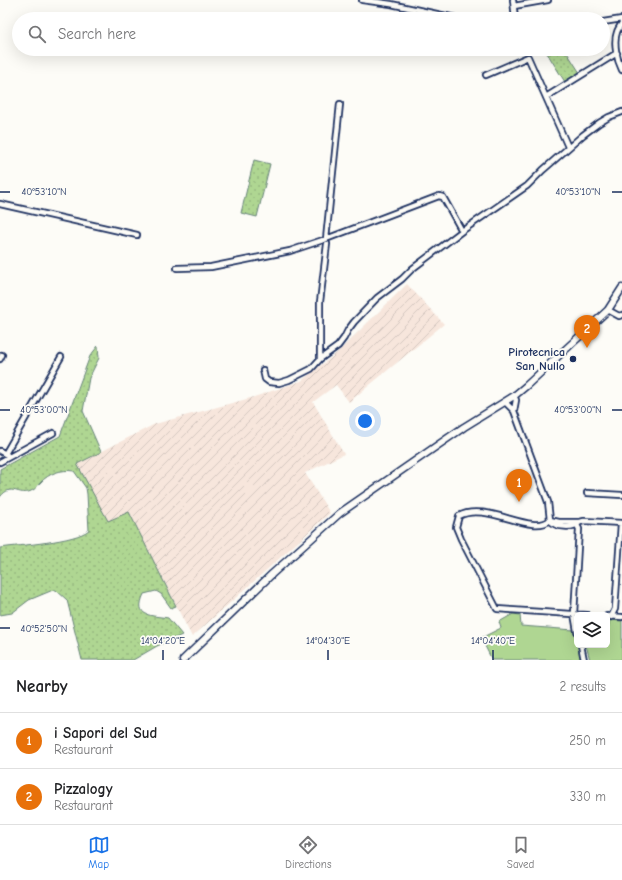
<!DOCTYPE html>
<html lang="en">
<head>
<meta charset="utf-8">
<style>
	:root { --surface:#fff; --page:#f2f2f2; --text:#202124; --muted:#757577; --line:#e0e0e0; --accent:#1a73e8 }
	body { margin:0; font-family:"Comic Neue",sans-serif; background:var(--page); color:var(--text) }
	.controls { position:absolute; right:12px; bottom:12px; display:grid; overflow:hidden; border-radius:6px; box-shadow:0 4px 16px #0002 }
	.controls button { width:36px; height:36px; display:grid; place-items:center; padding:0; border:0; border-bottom:1px solid var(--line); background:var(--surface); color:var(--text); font:20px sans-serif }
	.you { position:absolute; left:365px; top:421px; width:14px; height:14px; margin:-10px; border:3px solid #fff; border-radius:50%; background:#1a73e8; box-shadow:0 0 0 6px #1a73e833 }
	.badge { display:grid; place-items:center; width:26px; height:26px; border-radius:50%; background:var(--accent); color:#fff; font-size:13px; font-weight:700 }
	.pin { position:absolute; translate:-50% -33px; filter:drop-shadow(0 1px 2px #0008) }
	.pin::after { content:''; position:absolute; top:21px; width:14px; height:12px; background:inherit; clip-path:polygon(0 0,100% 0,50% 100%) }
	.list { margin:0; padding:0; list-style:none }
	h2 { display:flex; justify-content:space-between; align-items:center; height:52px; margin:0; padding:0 16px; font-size:17px }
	h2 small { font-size:13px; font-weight:400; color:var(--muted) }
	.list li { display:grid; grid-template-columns:26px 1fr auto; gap:12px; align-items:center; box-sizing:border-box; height:56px; padding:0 16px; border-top:1px solid var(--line) }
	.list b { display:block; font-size:15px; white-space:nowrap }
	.list p { margin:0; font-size:13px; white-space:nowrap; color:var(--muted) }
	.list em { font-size:13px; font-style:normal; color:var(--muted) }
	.icon { flex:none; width:22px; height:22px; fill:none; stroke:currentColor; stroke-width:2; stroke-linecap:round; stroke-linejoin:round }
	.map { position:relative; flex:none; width:622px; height:660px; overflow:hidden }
	.search { position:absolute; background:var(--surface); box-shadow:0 4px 16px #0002; left:12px; right:12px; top:12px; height:44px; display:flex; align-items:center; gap:10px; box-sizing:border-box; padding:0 14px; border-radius:22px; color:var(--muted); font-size:15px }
	.sheet { height:164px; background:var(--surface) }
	nav { display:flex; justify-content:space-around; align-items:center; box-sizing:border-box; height:56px; border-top:1px solid var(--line); background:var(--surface); font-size:11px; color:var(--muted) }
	nav a { display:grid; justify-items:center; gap:2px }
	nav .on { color:var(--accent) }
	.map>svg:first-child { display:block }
</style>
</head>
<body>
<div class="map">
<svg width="622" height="660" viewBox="0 0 622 660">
	<defs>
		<pattern id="industrial-furrows" width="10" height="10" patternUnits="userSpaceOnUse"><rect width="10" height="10" fill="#f7e6dc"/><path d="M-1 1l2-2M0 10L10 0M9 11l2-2" fill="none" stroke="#d3c6bf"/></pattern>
		<pattern id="grass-dots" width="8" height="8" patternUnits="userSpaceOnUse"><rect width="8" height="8" fill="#afd692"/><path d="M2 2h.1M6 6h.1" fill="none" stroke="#96b880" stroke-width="1.8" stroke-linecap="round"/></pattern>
	</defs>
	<rect width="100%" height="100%" fill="#fdfcf7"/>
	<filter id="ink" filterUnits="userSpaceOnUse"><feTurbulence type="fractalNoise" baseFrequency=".025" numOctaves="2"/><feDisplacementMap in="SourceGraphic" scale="8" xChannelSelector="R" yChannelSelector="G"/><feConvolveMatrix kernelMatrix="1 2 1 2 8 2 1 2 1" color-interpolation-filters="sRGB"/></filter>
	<g filter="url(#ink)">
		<path fill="url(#industrial-furrows)" d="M 407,284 L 444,324 L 349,402 L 336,385 L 313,402 L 344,454 L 305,473 L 330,513 L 192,637 L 129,513 L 108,522 L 77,464 L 155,424 L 254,397 L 301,381 L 337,353 Z"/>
		<path fill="url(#grass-dots)" stroke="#658278" d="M 548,49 L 575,49 L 566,51 L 580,73 L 565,82 L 547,53 L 549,52 Z
			M 254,160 L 270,164 L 257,217 L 241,213 Z
			M 98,346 L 99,358 L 89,378 L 83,411 L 101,452 L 77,464 L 108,521 L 129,512 L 176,606 L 171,608 L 161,594 L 156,591 L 144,594 C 133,618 152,615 168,618 L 182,635 L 157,646 L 133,660 L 82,660 L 67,600 L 56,590 L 53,590 L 29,600 L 12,613 L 0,615 L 0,548 C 20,545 75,542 89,530 L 87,494 L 86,488 L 74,471 C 61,469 49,473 40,483 C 37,486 36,489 31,491 C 18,497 12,482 0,497 L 0,469 L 60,436 L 90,356 Z"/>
		<path fill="#afd692" stroke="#658278" d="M 513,614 L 520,615 L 521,626 L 574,630 L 577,645 L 578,645 L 583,660 L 492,660 L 481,638 L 501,628 L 499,622 Z
			M 610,620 L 622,621 L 622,660 L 590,660 L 586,645 L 607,645 L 607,631 L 608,630 Z"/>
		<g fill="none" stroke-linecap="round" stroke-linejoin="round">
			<g stroke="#1b2f5e" stroke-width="8">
				<path id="street" d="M 362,0 L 391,4 L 460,19
					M 513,0 L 515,19
					M 514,6 L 548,0
					M 603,22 L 622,19
					M 622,23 C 620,26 618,29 617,32 C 613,43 617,60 622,70
					M 486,75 L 528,57 L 568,147
					M 546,97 L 617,53
					M 0,204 L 137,235
					M 326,239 L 340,104
					M 177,268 L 211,267 L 290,251 L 326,239 L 439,196 L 443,197 L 462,231
					M 608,310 L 619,316 L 622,315
					M 0,359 L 2,355
					M 320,359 L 320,302 L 327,244
					M 263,370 L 265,379 L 269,382 L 279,383 L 289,380 L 311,369 L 320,359 L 338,346 L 344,338 L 348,330 L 354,322 L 377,298 L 402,279 L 412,269 L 462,231 L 527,186 L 543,170 L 583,135 L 599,123 L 609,117 L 622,112
					M 505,402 L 514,411 L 548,502 L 550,520 C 532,536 486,501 459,516 L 456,527 L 461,539 L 497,609 L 587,615
					M 514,411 L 516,400 L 514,396
					M 0,451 L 7,455
					M 5,454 L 61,357
					M 0,462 L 53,433
					M 587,493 L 622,495
					M 550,520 L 559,522 L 580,522 C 574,529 555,528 550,520 Z
					M 580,522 L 584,521 L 622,523
					M 607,616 L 622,617
					M 611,617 L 615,609 L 621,523
					M 577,631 L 574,614 L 579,529 L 577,525
					M 581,645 L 584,660"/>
			</g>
			<g stroke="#1b2f5e" stroke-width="9">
				<path id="secondary" d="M 183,660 L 272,574 L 340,513 L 464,427 L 514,396 L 526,386 L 608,310 L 622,288"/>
			</g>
			<use href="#street" stroke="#fdfcf7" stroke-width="4.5"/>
			<use href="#secondary" stroke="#fdfcf7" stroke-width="6"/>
		</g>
	</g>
	<path fill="none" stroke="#1b2f5e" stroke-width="1.5" d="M 0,192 L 10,192M 612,192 L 622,192M 0,410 L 10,410M 612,410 L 622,410M 0,628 L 10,628M 163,650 L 163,660M 328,650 L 328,660M 493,650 L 493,660"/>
	<circle fill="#1b2f5e" stroke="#fdfcf7" stroke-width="1.5" cx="573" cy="359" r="4"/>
	<g text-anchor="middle" stroke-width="3.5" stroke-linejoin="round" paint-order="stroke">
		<g font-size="12" font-weight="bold" fill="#1b2f5e" stroke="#fdfcf7" text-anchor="end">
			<text x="565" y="356">Pirotecnica<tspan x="565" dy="14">San Nullo</tspan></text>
		</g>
	</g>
	<g font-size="10" text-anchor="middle" fill="#1b2f5e" stroke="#fdfcf7" stroke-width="3.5" stroke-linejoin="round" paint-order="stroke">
		<text x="44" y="195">40°53'10"N</text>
		<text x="578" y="195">40°53'10"N</text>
		<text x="44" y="413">40°53'00"N</text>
		<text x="578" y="413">40°53'00"N</text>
		<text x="44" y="632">40°52'50"N</text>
		<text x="163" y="644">14°04'20"E</text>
		<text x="328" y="644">14°04'30"E</text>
		<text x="493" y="644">14°04'40"E</text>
	</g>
</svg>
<div class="controls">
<button><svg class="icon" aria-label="layers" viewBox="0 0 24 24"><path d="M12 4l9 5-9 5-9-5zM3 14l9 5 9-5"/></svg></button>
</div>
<div class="you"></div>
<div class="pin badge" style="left:519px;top:502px;background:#e8710a">1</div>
<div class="pin badge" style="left:587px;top:348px;background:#e8710a">2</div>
<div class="search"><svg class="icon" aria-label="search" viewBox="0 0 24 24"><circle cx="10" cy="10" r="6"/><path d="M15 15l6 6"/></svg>Search here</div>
</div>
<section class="sheet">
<h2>Nearby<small>2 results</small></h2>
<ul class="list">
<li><span class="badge" style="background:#e8710a">1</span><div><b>i Sapori del Sud</b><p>Restaurant</p></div><em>250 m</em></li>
<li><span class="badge" style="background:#e8710a">2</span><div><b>Pizzalogy</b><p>Restaurant</p></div><em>330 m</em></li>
</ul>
</section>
<nav>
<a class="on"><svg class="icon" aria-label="map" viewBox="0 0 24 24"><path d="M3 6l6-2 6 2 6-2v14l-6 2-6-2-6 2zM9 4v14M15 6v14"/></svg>Map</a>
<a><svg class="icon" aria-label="directions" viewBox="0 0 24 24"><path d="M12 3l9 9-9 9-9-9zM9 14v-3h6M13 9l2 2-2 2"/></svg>Directions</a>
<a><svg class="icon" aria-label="saved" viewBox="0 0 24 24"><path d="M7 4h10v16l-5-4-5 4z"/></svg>Saved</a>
</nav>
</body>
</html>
